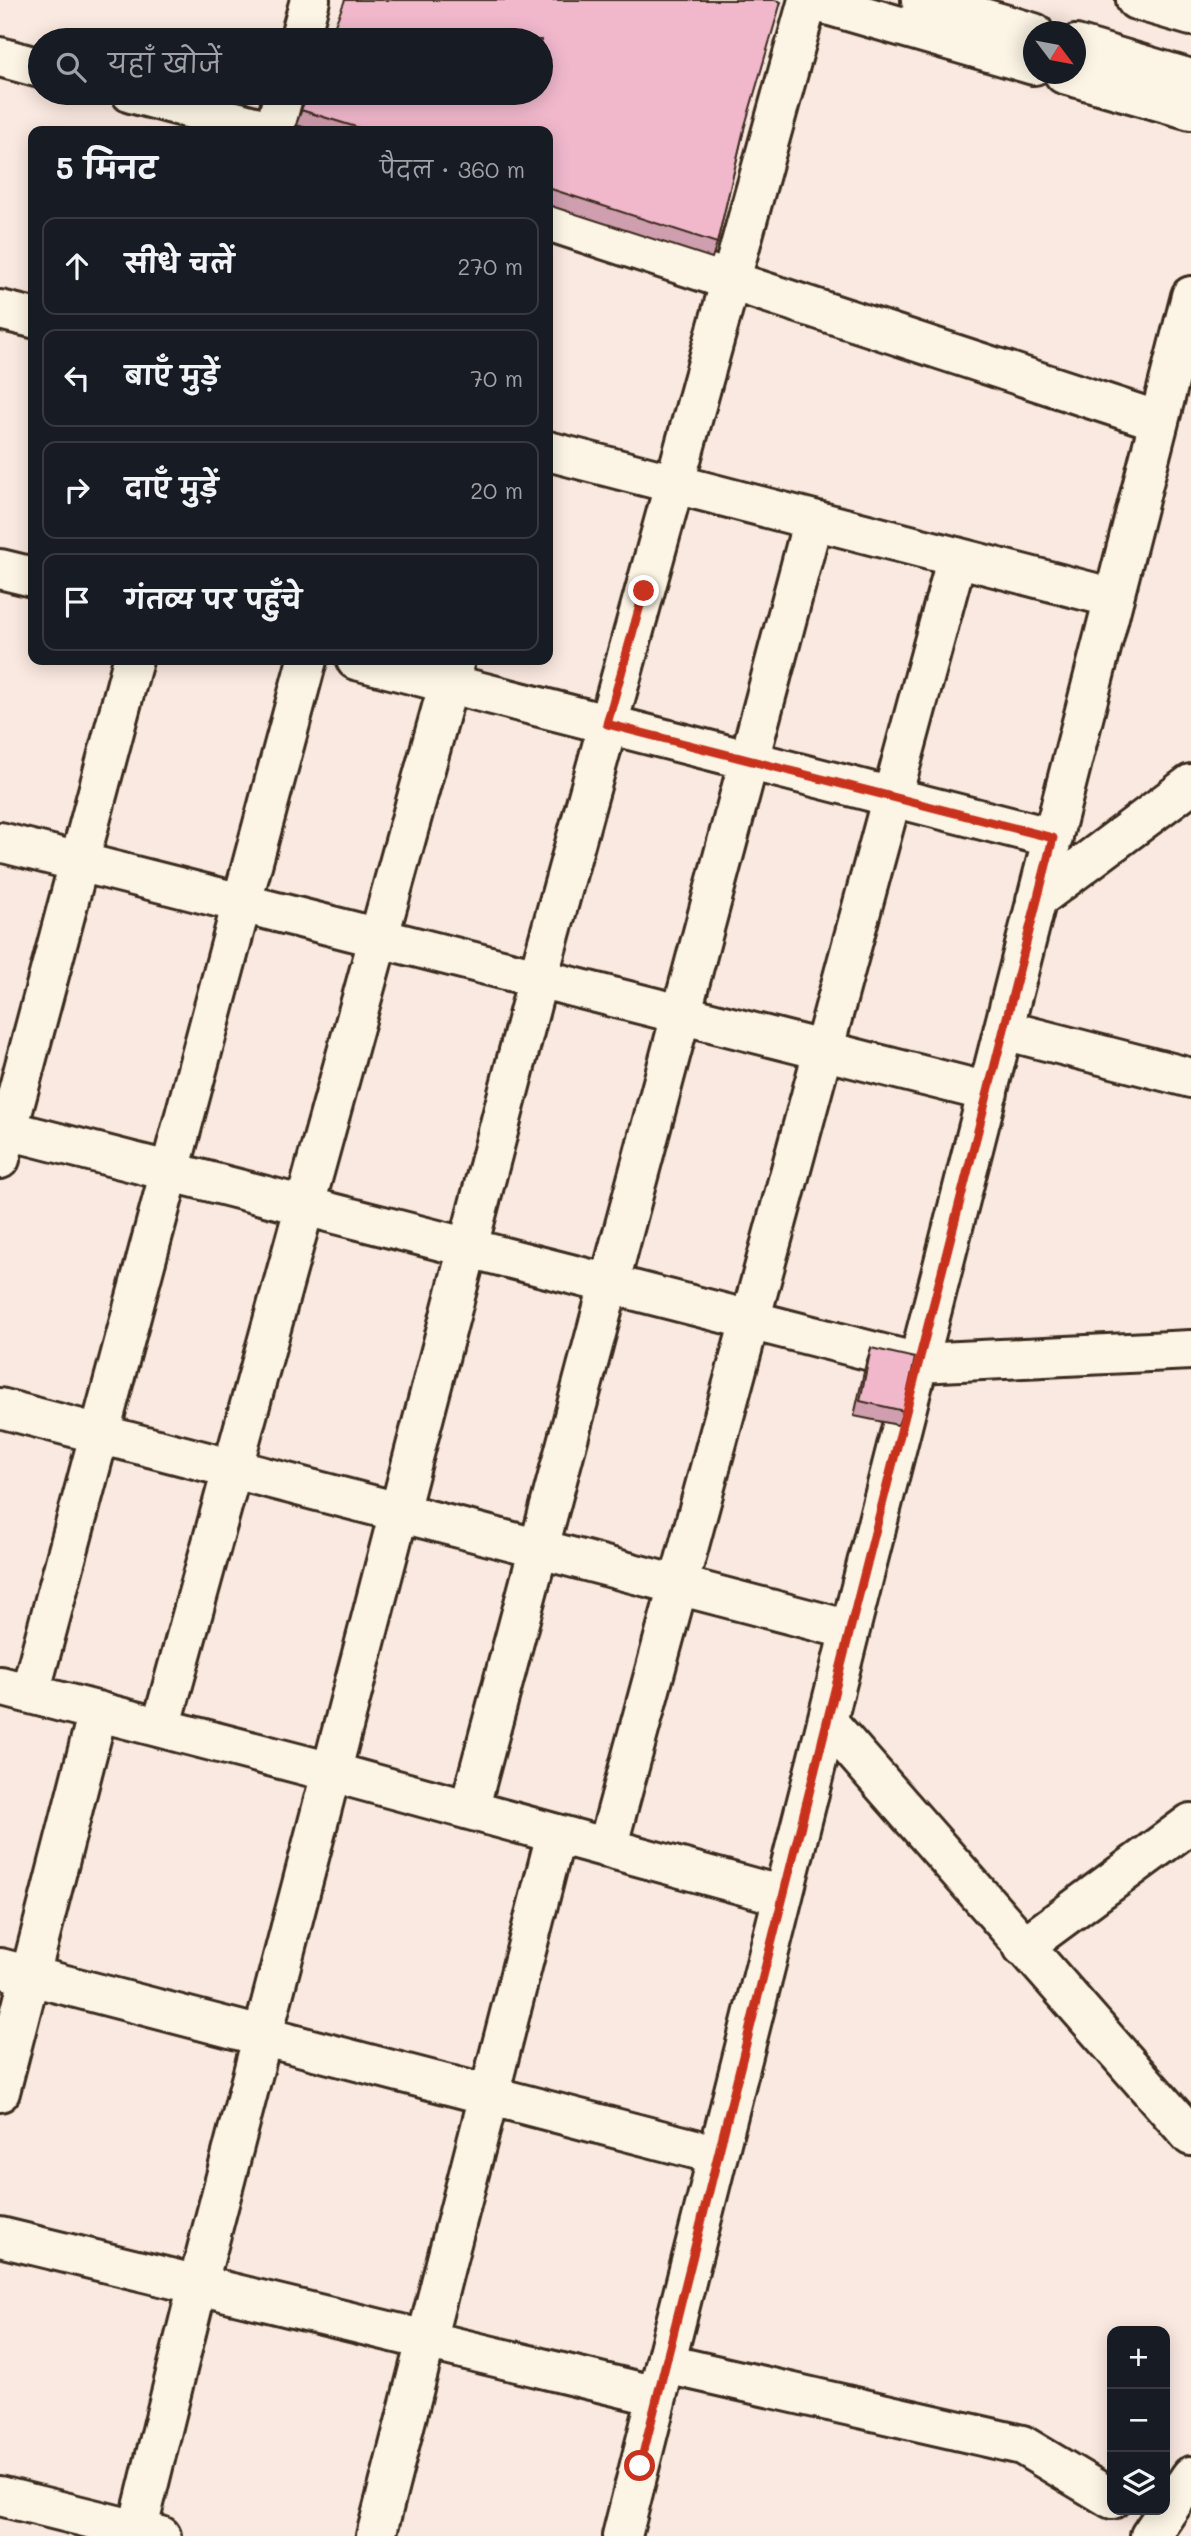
<!DOCTYPE html>
<html lang="hi">
<head>
<meta charset="utf-8">
<style>
	:root { --surface:#171b24; --page:#20242c; --text:#f1f3f6; --muted:#9ea1a6; --line:#363941 }
	body { margin:0; font-family:Mali,"Playpen Sans Deva",sans-serif; background:var(--page); color:var(--text) }
	.controls { position:absolute; right:21px; bottom:21px; display:grid; overflow:hidden; border-radius:14px; box-shadow:0 4px 18px #0003 }
	.controls button { width:63px; height:63px; display:grid; place-items:center; padding:0; border:0; border-bottom:2px solid var(--line); background:var(--surface); color:var(--text); font:35px sans-serif }
	.compass { position:absolute; left:1023px; top:21px; width:63px; height:63px; border-radius:50%; background:var(--surface); box-shadow:0 4px 18px #0003; rotate:122deg }
	.stop { position:absolute; width:21px; height:21px; margin:-16px; border:5px solid #c8321e; border-radius:50%; background:#fff }
	.stop.end { background:#c8321e; border-color:#fff; box-shadow:0 2px 7px #0008 }
	.list { margin:0; padding:0; list-style:none }
	h2 { display:flex; justify-content:space-between; align-items:center; height:91px; margin:0; padding:0 28px; font-size:30px }
	h2 small { font-size:23px; font-weight:400; color:var(--muted) }
	.list li { display:grid; grid-template-columns:46px 1fr auto; gap:21px; align-items:center; box-sizing:border-box; height:98px; margin:0 14px 14px; padding:0 14px; border:2px solid var(--line); border-radius:14px }
	.list b { display:block; font-size:26px; white-space:nowrap }
	.list em { font-size:23px; font-style:normal; color:var(--muted) }
	.icon { flex:none; width:38px; height:38px; fill:none; stroke:currentColor; stroke-width:2; stroke-linecap:round; stroke-linejoin:round }
	.map { position:relative; flex:none; width:1191px; height:2536px; overflow:hidden }
	.search { position:absolute; background:var(--surface); box-shadow:0 4px 18px #0003; left:28px; top:28px; width:525px; height:77px; display:flex; align-items:center; gap:18px; box-sizing:border-box; padding:0 24px; border-radius:38px; color:var(--muted); font-size:26px }
	.panel { position:absolute; background:var(--surface); box-shadow:0 4px 18px #0003; left:28px; top:126px; width:525px; height:539px; border-radius:14px }
	.map>svg:first-child { display:block }
</style>
</head>
<body>
<div class="map">
<svg width="1191" height="2536" viewBox="0 0 1191 2536">
	<rect width="100%" height="100%" fill="#fae9e0"/>
	<filter id="ink" filterUnits="userSpaceOnUse"><feTurbulence type="fractalNoise" baseFrequency=".0143" numOctaves="2"/><feDisplacementMap in="SourceGraphic" scale="14" xChannelSelector="R" yChannelSelector="G"/><feConvolveMatrix kernelMatrix="1 2 1 2 8 2 1 2 1" color-interpolation-filters="sRGB"/></filter>
	<g filter="url(#ink)">
		<g fill="none" stroke-linecap="round" stroke-linejoin="round">
			<g stroke="#3b2a1e" stroke-width="44">
				<path id="minor" d="M 810,0 L 1034,65
					M 299,40 L 310,0
					M 0,57 L 40,68
					M 1064,74 L 1191,110
					M 131,93 L 273,131
					M 274,131 L 284,93
					M 548,221 L 1159,421
					M 0,310 L 33,318
					M 548,451 L 1114,598
					M 0,569 L 33,577
					M 356,660 L 1053,838
					M 0,842 L 988,1092
					M 1036,900 L 1191,784
					M 1004,1030 L 1191,1078
					M 0,1128 L 918,1363 L 1191,1350
					M 0,1159 L 133,660
					M 0,1408 L 850,1630
					M 0,1686 L 331,1772 L 783,1896
					M 30,1693 L 307,660
					M 827,1721 L 1191,2136
					M 161,1728 L 455,660
					M 469,1810 L 813,520
					M 607,1848 L 957,557
					M 1023,1947 L 1191,1823
					M 0,1968 L 718,2155
					M 0,2092 L 98,1711
					M 0,2237 L 657,2396
					M 666,2364 L 1022,2445 L 1112,2499
					M 0,2496 L 161,2536
					M 136,2536 L 198,2284 L 538,978 L 808,0
					M 376,2536 L 556,1834
					M 622,2536 L 850,1630 L 1191,296
					M 1150,2536 L 1191,2476"/>
			</g>
			<g stroke="#3b2a1e" stroke-width="44">
				<path id="highway" d="M 921,0 L 1034,33
					M 1136,0 L 1191,16
					M 1076,45 L 1191,79"/>
			</g>
			<use href="#minor" stroke="#fcf5e5" stroke-width="38"/>
			<use href="#highway" stroke="#fcf5e5" stroke-width="38"/>
		</g>
		<path fill="#cf9eaf" stroke="#3b2a1e" stroke-width="2" d="M 308,93 L 744,129 L 717,243 L 712,258 L 548,205 L 548,131 L 316,131 L 296,125 Z
			M 871,1348 L 904,1411 L 898,1425 L 854,1416 L 866,1363 Z"/>
		<path fill="#f1b8cc" stroke="#3b2a1e" stroke-width="2" d="M 345,0 L 775,0 L 781,2 L 744,129 L 717,243 L 548,188 L 548,131 L 369,131 L 301,110 L 308,93 L 541,93 L 541,40 L 329,40 Z
			M 871,1348 L 915,1358 L 904,1411 L 860,1401 Z"/>
	</g>
	<g fill="none" stroke-linecap="round" stroke-linejoin="round" filter="url(#ink)">
		<path stroke="#c8321e" stroke-width="9" d="M 640,2466 L 850,1630 L 1053,838 L 607,724 L 644,591"/>
	</g>
</svg>
<div class="controls">
<button>+</button>
<button>−</button>
<button><svg class="icon" aria-label="layers" viewBox="0 0 24 24"><path d="M12 4l9 5-9 5-9-5zM3 14l9 5 9-5"/></svg></button>
</div>
<svg class="compass" viewBox="-18 -18 36 36"><path d="M0-13l5 13h-10z" fill="#e53935"/><path d="M0 13l5-13h-10z" fill="#9ea1a6"/></svg>
<div class="stop" style="left:640px;top:2466px"></div>
<div class="stop end" style="left:644px;top:591px"></div>
<div class="search"><svg class="icon" aria-label="search" viewBox="0 0 24 24"><circle cx="10" cy="10" r="6"/><path d="M15 15l6 6"/></svg>यहाँ खोजें</div>
<section class="panel">
<h2>5 मिनट<small>पैदल · 360 m</small></h2>
<ul class="list">
<li><svg class="icon" aria-label="ahead" viewBox="0 0 24 24"><path d="M12 20V5M6 11l6-6 6 6"/></svg><div><b>सीधे चलें</b></div><em>270 m</em></li>
<li><svg class="icon" aria-label="left" viewBox="0 0 24 24"><path d="M17 20v-9H6M10 6l-5 5 5 5"/></svg><div><b>बाएँ मुड़ें</b></div><em>70 m</em></li>
<li><svg class="icon" aria-label="right" viewBox="0 0 24 24"><path d="M7 20v-9h11M14 6l5 5-5 5"/></svg><div><b>दाएँ मुड़ें</b></div><em>20 m</em></li>
<li><svg class="icon" aria-label="arrive" viewBox="0 0 24 24"><path d="M6 21V4h12l-3 4 3 4H6"/></svg><div><b>गंतव्य पर पहुँचे</b></div></li>
</ul>
</section>
</div>
</body>
</html>
